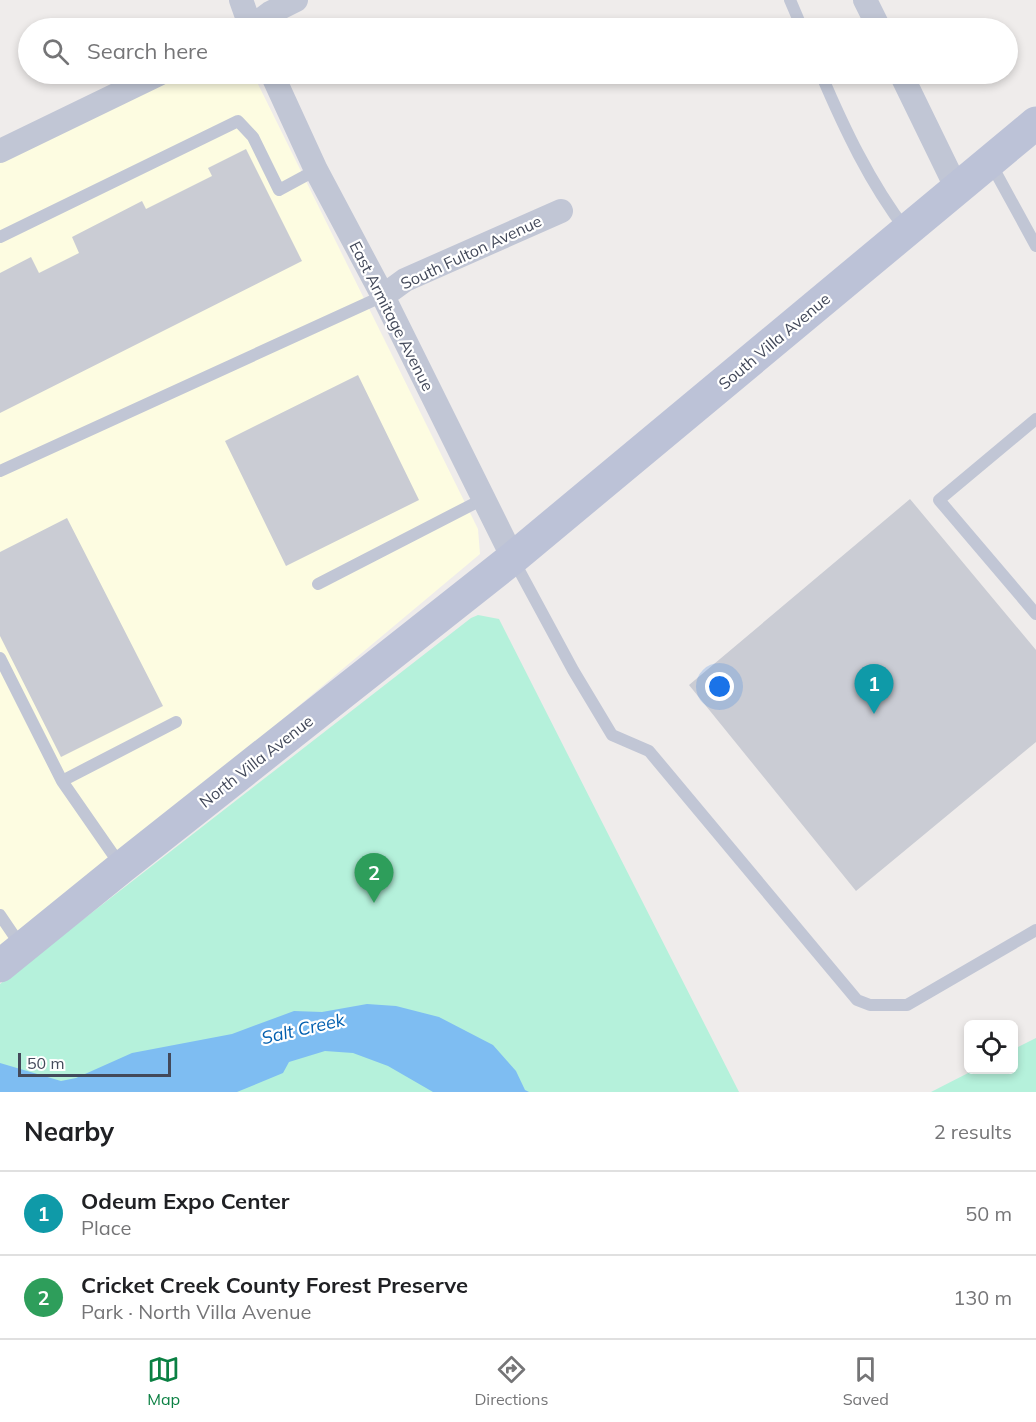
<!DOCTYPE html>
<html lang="en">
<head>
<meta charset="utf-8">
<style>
	:root { --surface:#fff; --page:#f6f6f6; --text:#202124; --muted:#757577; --line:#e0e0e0; --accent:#0b8043 }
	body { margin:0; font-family:Mulish,sans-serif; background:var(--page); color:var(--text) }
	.controls { position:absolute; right:18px; bottom:18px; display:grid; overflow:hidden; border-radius:9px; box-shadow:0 3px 9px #0003 }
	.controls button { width:54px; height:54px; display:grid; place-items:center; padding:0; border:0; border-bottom:2px solid var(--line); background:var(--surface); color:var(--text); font:30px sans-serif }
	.scale { position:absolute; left:18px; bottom:15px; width:153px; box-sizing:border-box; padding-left:6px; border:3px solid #43495a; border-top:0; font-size:16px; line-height:21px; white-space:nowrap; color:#43495a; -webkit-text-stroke:4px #fff; paint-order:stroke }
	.you { position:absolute; left:720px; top:687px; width:21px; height:21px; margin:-15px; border:4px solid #fff; border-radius:50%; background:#1a73e8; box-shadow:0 0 0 9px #1a73e833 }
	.badge { display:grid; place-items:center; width:39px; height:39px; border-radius:50%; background:var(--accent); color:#fff; font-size:20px; font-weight:700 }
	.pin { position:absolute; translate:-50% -50px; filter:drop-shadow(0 2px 3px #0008) }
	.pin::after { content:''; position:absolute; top:32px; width:21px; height:18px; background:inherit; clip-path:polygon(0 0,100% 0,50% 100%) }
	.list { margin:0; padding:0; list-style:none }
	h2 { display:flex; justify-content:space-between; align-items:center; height:78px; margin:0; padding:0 24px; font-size:26px }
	h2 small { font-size:20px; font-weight:400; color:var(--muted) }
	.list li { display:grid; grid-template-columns:39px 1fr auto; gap:18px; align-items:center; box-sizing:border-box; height:84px; padding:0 24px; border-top:2px solid var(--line) }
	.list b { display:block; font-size:22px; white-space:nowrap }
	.list p { margin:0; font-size:20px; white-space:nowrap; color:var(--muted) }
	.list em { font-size:20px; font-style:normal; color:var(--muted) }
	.icon { flex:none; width:33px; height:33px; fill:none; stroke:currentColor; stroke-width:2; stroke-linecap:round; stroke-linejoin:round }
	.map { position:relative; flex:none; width:1036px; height:1092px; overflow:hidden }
	.search { position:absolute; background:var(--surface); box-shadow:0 3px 9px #0003; left:18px; right:18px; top:18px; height:66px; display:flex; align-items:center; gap:15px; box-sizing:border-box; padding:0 21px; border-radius:33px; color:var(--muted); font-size:22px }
	.sheet { height:246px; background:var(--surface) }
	nav { display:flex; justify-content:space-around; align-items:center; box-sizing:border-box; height:84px; border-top:2px solid var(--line); background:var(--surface); font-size:16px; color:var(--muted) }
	nav a { display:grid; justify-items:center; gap:3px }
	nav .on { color:var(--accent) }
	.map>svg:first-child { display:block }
</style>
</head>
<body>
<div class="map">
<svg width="1036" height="1092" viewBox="0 0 1036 1092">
	<rect width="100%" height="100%" fill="#efeceb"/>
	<path fill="#fdfce1" d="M 179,74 L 253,74 L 478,529 L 480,554 L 0,956 L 0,163 Z"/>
	<path fill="#b5f1db" d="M 478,615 L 499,619 L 739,1092 L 0,1092 L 0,984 L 471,618 Z
		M 1036,1038 L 1036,1092 L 931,1092 L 974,1070 L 1014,1070 L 1014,1049 Z"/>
	<path fill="#7ebdf2" d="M 367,1004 L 396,1006 L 439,1017 L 493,1045 L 516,1071 L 525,1090 L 529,1092 L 433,1092 L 388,1066 L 353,1053 L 325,1051 L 289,1062 L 283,1073 L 237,1092 L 0,1092 L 0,1063 L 61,1081 L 76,1078 L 132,1053 L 232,1034 L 294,1011 L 322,1012 Z"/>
	<path fill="#caccd4" d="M 246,149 L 302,261 L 0,413 L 0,273 L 31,257 L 39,273 L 79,253 L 72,237 L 142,201 L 146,209 L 212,176 L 208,168 Z
		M 358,375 L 419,500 L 286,566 L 225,441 Z
		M 910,499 L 1036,650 L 1036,742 L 856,891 L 689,685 Z
		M 67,518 L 163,706 L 61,757 L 0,636 L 0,552 Z"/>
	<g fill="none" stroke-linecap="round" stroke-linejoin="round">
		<path stroke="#c1c6d5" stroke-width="12" d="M 790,0 L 802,28
			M 821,74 C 844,128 870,183 906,230
			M 990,162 L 1036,246
			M 0,237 L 238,121 L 253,137 L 279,190 L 316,170
			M 1036,419 L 939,500 L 1036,614
			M 0,471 L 383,296
			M 513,559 L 573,670 L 612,735 L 649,751 L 857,1000 L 870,1005 L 907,1005 L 1036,930
			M 318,584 L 483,499
			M 0,658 L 62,781 L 121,866
			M 62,781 L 176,722
			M 0,915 L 21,946"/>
		<path stroke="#c1c6d5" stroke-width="24" d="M 241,0 L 251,28
			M 865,0 L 879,28
			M 250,28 L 270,13 L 296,0
			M 272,74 L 316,170 L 383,296 L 513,558
			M 901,74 L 957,189
			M 0,151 L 159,74
			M 383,296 L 405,280 L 561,211"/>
		<path stroke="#bcc2d7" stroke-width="33" d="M 0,966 L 122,867 L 513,558 L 1036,123"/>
	</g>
	<g text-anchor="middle" stroke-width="4.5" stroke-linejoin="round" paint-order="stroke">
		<g font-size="16" fill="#43495a" stroke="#fff">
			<text transform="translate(471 252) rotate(-25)" y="6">South Fulton Avenue</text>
			<text transform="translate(392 316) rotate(63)" y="6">East Armitage Avenue</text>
			<text transform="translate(774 341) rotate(-40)" y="6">South Villa Avenue</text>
			<text transform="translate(256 761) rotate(-38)" y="6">North Villa Avenue</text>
		</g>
		<g font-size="18" font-style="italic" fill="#025faf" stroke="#fff">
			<text transform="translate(303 1029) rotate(-13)" y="6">Salt Creek</text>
		</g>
	</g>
</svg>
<div class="controls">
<button><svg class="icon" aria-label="locate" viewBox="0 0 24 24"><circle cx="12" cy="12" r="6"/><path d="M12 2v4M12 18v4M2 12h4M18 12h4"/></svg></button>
</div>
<div class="scale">50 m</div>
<div class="you"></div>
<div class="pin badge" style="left:874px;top:714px;background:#0f9aa8">1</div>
<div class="pin badge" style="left:374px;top:903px;background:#2e9e5b">2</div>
<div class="search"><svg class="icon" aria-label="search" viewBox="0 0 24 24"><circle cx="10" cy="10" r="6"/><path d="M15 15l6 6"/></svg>Search here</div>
</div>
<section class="sheet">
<h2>Nearby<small>2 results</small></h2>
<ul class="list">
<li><span class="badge" style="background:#0f9aa8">1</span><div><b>Odeum Expo Center</b><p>Place</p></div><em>50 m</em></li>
<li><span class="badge" style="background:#2e9e5b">2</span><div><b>Cricket Creek County Forest Preserve</b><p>Park · North Villa Avenue</p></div><em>130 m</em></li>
</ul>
</section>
<nav>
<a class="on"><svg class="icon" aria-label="map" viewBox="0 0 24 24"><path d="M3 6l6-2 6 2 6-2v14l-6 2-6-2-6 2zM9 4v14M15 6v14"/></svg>Map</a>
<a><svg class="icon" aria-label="directions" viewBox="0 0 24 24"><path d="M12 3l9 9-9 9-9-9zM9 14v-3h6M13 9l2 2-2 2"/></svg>Directions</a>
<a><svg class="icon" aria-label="saved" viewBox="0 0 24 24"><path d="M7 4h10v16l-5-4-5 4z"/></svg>Saved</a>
</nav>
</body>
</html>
